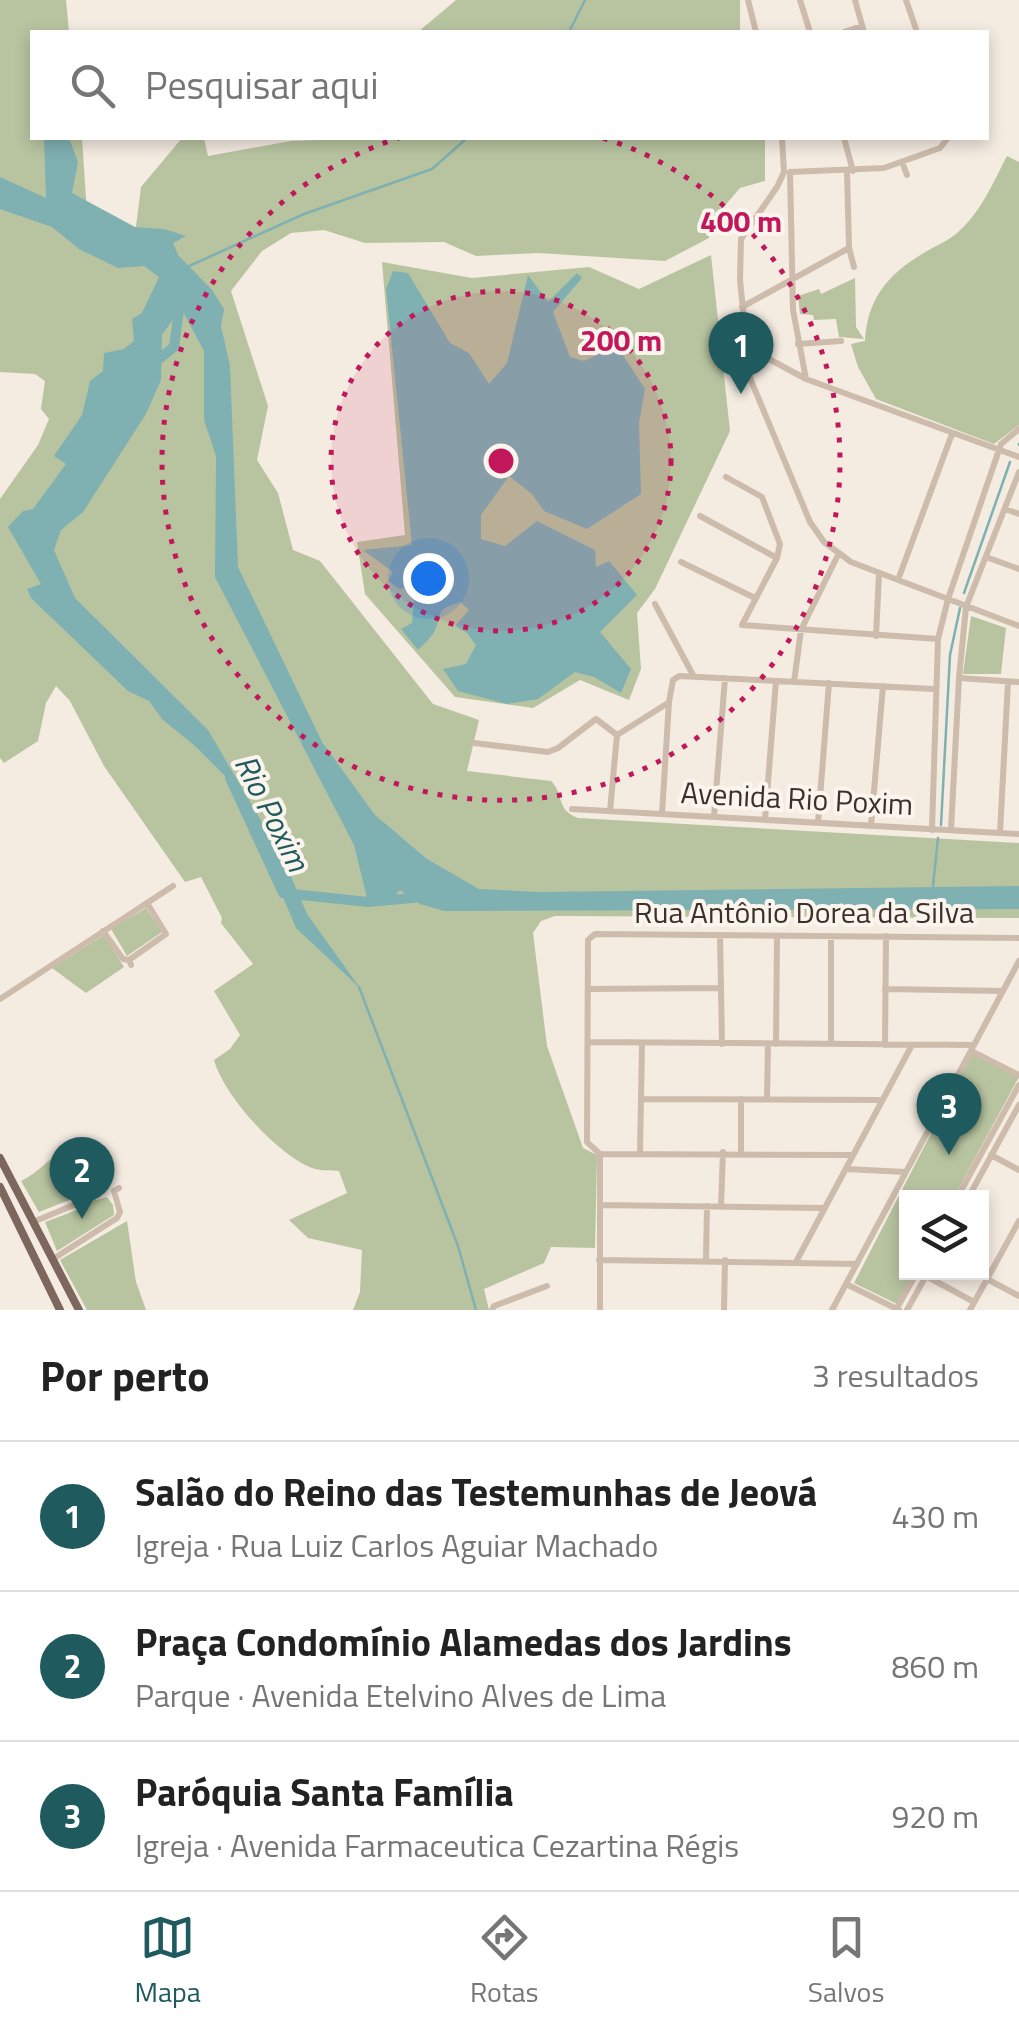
<!DOCTYPE html>
<html lang="pt">
<head>
<meta charset="utf-8">
<style>
	:root { --surface:#fff; --page:#f2f2f2; --text:#222; --muted:#767676; --line:#e0e0e0; --accent:#1f5a5e }
	body { margin:0; font-family:"Titillium Web",sans-serif; background:var(--page); color:var(--text) }
	.controls { position:absolute; right:30px; bottom:30px; display:grid; overflow:hidden; border-radius:0px; box-shadow:0 5px 15px #0003 }
	.controls button { width:90px; height:90px; display:grid; place-items:center; padding:0; border:0; border-bottom:2px solid var(--line); background:var(--surface); color:var(--text); font:50px sans-serif }
	.you { position:absolute; left:428px; top:578px; width:35px; height:35px; margin:-25px; border:8px solid #fff; border-radius:50%; background:#1a73e8; box-shadow:0 0 0 15px #1a73e833 }
	.badge { display:grid; place-items:center; width:65px; height:65px; border-radius:50%; background:var(--accent); color:#fff; font-size:32px; font-weight:700 }
	.pin { position:absolute; translate:-50% -82px; filter:drop-shadow(0 2px 5px #0008) }
	.pin::after { content:''; position:absolute; top:52px; width:35px; height:30px; background:inherit; clip-path:polygon(0 0,100% 0,50% 100%) }
	.list { margin:0; padding:0; list-style:none }
	h2 { display:flex; justify-content:space-between; align-items:center; height:130px; margin:0; padding:0 40px; font-size:42px }
	h2 small { font-size:32px; font-weight:400; color:var(--muted) }
	.list li { display:grid; grid-template-columns:65px 1fr auto; gap:30px; align-items:center; box-sizing:border-box; height:150px; padding:0 40px; border-top:2px solid var(--line) }
	.list b { display:block; font-size:38px; white-space:nowrap }
	.list p { margin:0; font-size:32px; white-space:nowrap; color:var(--muted) }
	.list em { font-size:32px; font-style:normal; color:var(--muted) }
	.icon { flex:none; width:55px; height:55px; fill:none; stroke:currentColor; stroke-width:2; stroke-linecap:round; stroke-linejoin:round }
	.map { position:relative; flex:none; width:1019px; height:1310px; overflow:hidden }
	.search { position:absolute; background:var(--surface); box-shadow:0 5px 15px #0003; left:30px; right:30px; top:30px; height:110px; display:flex; align-items:center; gap:25px; box-sizing:border-box; padding:0 35px; border-radius:0px; color:var(--muted); font-size:38px }
	.sheet { height:580px; background:var(--surface) }
	nav { display:flex; justify-content:space-around; align-items:center; box-sizing:border-box; height:140px; border-top:2px solid var(--line); background:var(--surface); font-size:28px; color:var(--muted) }
	nav a { display:grid; justify-items:center; gap:5px }
	nav .on { color:var(--accent) }
	.map>svg:first-child { display:block }
</style>
</head>
<body>
<div class="map">
<svg width="1019" height="1310" viewBox="0 0 1019 1310">
	<rect width="100%" height="100%" fill="#f4ebe1"/>
	<path fill="#b8c4a0" d="M 0,0 L 66,0 L 69,32 L 32,32 L 32,138 L 82,138 L 87,213 L 135,234 L 141,187 L 182,138 L 204,138 L 208,156 L 291,141 L 378,138 L 765,138 L 765,181 L 740,188 L 709,224 L 709,238 L 665,261 L 538,253 L 476,256 L 444,242 L 365,243 L 324,230 L 291,233 L 262,251 L 231,291 L 268,406 L 257,460 L 278,493 L 293,550 L 320,561 L 433,704 L 479,720 L 467,771 L 551,781 C 565,795 555,809 578,818 L 1019,843 L 1019,918 L 555,916 L 541,921 L 533,933 L 547,1046 L 583,1148 L 597,1155 L 595,1248 L 551,1247 L 544,1263 L 484,1289 L 489,1310 L 353,1310 L 360,1292 L 362,1250 L 308,1238 L 289,1220 L 347,1193 L 339,1171 C 332,1170 322,1171 315,1169 C 279,1157 224,1096 214,1060 L 230,1049 L 240,1035 L 214,991 L 253,964 L 221,923 L 222,918 L 201,877 L 185,882 L 104,766 L 70,701 L 56,686 L 46,703 L 38,741 L 4,763 L 0,758 L 0,499 L 38,445 L 49,419 L 41,409 L 45,381 L 35,374 L 0,372 Z
		M 456,0 L 740,0 L 740,32 L 418,32 Z
		M 1007,156 L 1019,162 L 1019,425 L 994,444 L 876,399 L 858,367 L 851,344 L 865,341 C 867,300 887,275 922,254 C 933,247 946,242 956,234 C 980,214 993,183 1007,156 Z
		M 711,255 L 730,431 L 655,589 L 637,613 L 641,669 L 629,700 L 580,680 L 533,708 L 455,697 L 365,594 L 357,542 L 405,535 L 382,262 L 472,278 L 589,267 L 639,289 Z
		M 855,278 L 856,327 L 864,339 L 839,337 L 836,319 L 814,320 L 813,315 L 800,314 L 798,296 L 819,289 L 821,294 Z
		M 971,616 L 1006,628 L 1001,674 L 963,674 Z
		M 146,908 L 162,932 L 127,956 L 111,929 Z
		M 104,935 L 124,967 L 86,993 L 52,968 Z
		M 972,1054 L 1019,1077 L 954,1197 L 906,1198 L 906,1272 L 914,1273 L 897,1304 L 854,1283 Z
		M 65,1149 L 80,1191 L 77,1197 L 39,1212 L 21,1181 C 38,1173 49,1158 65,1149 Z
		M 92,1190 L 96,1200 L 107,1197 L 113,1205 L 114,1215 L 57,1251 L 45,1222 L 77,1210 Z
		M 127,1221 L 136,1282 L 146,1310 L 87,1310 L 60,1260 Z"/>
	<path fill="#7fb0b2" d="M 44,138 L 69,138 L 78,162 L 72,193 L 135,227 L 164,229 L 186,236 L 173,243 L 178,255 L 212,290 L 224,309 L 221,326 L 230,366 L 238,567 L 322,742 L 375,815 L 427,859 L 479,889 L 539,892 L 1019,886 L 1019,909 L 444,911 L 420,904 L 400,890 L 390,900 L 368,902 L 354,845 L 215,577 L 216,456 L 204,420 L 204,351 L 181,308 L 162,335 L 161,380 L 146,414 L 83,512 L 61,530 L 54,550 L 75,598 L 208,730 L 284,860 L 307,914 L 360,988 L 296,928 L 237,788 L 195,746 L 162,719 L 149,701 L 128,691 L 31,598 L 27,589 L 41,584 L 8,527 L 23,511 L 33,509 L 66,464 L 54,456 L 82,415 L 90,381 L 103,371 L 104,353 L 124,349 L 134,341 L 132,319 L 142,313 L 159,277 L 144,266 L 118,268 L 79,249 L 52,227 L 0,209 L 0,177 L 46,198 Z
		M 393,271 L 408,273 L 450,343 L 469,353 L 489,384 L 507,363 L 528,275 L 548,302 L 577,273 L 582,278 L 553,312 L 570,357 L 584,361 L 617,346 L 645,389 L 639,423 L 641,494 L 587,529 L 544,511 L 532,494 L 509,476 L 481,515 L 481,539 L 505,546 L 537,521 L 595,550 L 596,567 L 609,561 L 637,595 L 600,632 L 631,669 L 621,693 L 594,677 L 575,672 L 538,699 L 507,704 L 458,691 L 443,669 L 466,664 L 476,645 L 467,633 L 455,626 L 469,610 L 460,602 C 435,610 443,611 435,630 C 432,637 423,645 418,650 L 401,629 L 412,623 L 415,586 L 400,589 L 388,581 L 393,572 L 363,550 L 412,545 L 386,289 Z"/>
	<g fill="none" stroke-linecap="round" stroke-linejoin="round">
		<path stroke="#7fb0b2" stroke-width="2.5" d="M 569,32 L 585,0
			M 187,267 L 304,214 L 432,169 L 467,138
			M 1019,445 L 1019,444
			M 964,593 L 1010,462
			M 941,825 L 950,655 L 960,608
			M 933,886 L 938,838
			M 359,987 L 458,1246 L 476,1310"/>
		<path stroke="#7fb0b2" stroke-width="10" d="M 150,366 L 174,347 L 181,295
			M 230,778 L 283,893 L 368,902 L 423,897"/>
		<path stroke="#cdbbac" stroke-width="6" d="M 748,0 L 756,32
			M 800,0 L 810,32
			M 855,0 L 864,32
			M 906,0 L 917,32
			M 844,32 L 862,26
			M 782,138 L 784,172 L 777,187 L 741,239 L 740,280 L 750,378 L 810,522 L 824,542 L 851,562 L 1019,626
			M 844,138 L 853,171
			M 902,162 L 907,175
			M 847,171 L 849,248 L 854,267
			M 790,172 L 793,310 L 806,379
			M 790,172 L 884,168 L 940,148 L 948,138
			M 742,307 L 849,248
			M 746,330 L 761,341 L 769,359 L 806,379 L 1019,457
			M 798,344 L 841,341
			M 726,477 L 762,497 L 780,544 L 777,558 L 742,625 L 938,639
			M 1005,509 L 1019,514
			M 700,516 L 777,558
			M 986,557 L 1019,569
			M 681,562 L 755,598
			M 898,580 L 952,434
			M 655,604 L 693,675
			M 876,636 L 879,573
			M 959,678 L 1019,682
			M 794,682 L 801,630 L 838,555
			M 617,735 L 668,703
			M 474,743 L 548,752 L 558,748 L 596,719 L 617,735
			M 572,809 L 1019,834
			M 610,811 L 617,735
			M 662,814 L 669,702 L 673,680 L 679,676 L 934,689
			M 714,817 L 725,678
			M 765,820 L 776,681
			M 818,823 L 829,683
			M 871,826 L 883,686
			M 932,830 L 938,639 L 948,599 L 1001,444 L 1019,429
			M 951,830 L 959,678 L 966,607 L 1019,472
			M 1000,833 L 1008,682
			M 103,931 L 123,959 L 129,960 L 131,965
			M 720,935 L 722,1044
			M 129,960 L 166,934 L 147,903
			M 588,989 L 720,988
			M 885,989 L 1003,991
			M 0,999 L 173,886
			M 588,1042 L 974,1045
			M 776,1044 L 777,936
			M 831,1044 L 831,936
			M 885,1045 L 886,936
			M 971,1051 L 1019,1075
			M 642,1099 L 882,1100
			M 767,1099 L 768,1044
			M 640,1151 L 642,1043
			M 741,1153 L 741,1099
			M 600,1154 L 600,1310
			M 853,1155 L 600,1154 L 587,1142 L 588,940 L 595,934 L 1019,938
			M 991,1155 L 1019,1170
			M 846,1169 L 905,1172
			M 957,1198 L 1019,1085
			M 968,1198 L 1019,1105
			M 600,1205 L 824,1208
			M 721,1206 L 723,1152
			M 33,1222 L 81,1202 L 94,1184
			M 53,1259 L 117,1218 L 120,1212 L 114,1191 L 119,1188
			M 599,1260 L 857,1264
			M 706,1260 L 707,1206
			M 797,1260 L 912,1045
			M 926,1276 L 974,1302
			M 987,1279 L 1019,1296
			M 846,1284 L 899,1310
			M 492,1310 L 494,1306 L 547,1286
			M 724,1310 L 725,1260
			M 832,1310 L 1019,961
			M 896,1310 L 917,1272
			M 907,1310 L 926,1276
			M 970,1310 L 1019,1221"/>
		<path stroke="#7d675c" stroke-width="8" d="M 0,1158 L 79,1310
			M 0,1187 L 60,1310"/>
	</g>
	<circle cx="501" cy="461" r="170" fill="#c2185b" fill-opacity=".12"/>
	<g fill="none" stroke="#c2185b" stroke-width="5" stroke-dasharray="5 10">
		<circle cx="501" cy="461" r="170"/>
		<path d="M603 138A339 339 0 1 1 399 138"/>
	</g>
	<g text-anchor="middle" stroke-width="8" stroke-linejoin="round" paint-order="stroke">
		<g font-size="30" fill="#3b302b" stroke="#fbf5ee">
			<text transform="translate(797 799) rotate(3)" y="10">Avenida Rio Poxim</text>
			<text x="804" y="923">Rua Antônio Dorea da Silva</text>
		</g>
		<g font-size="32" font-style="italic" fill="#1f5a5e" stroke="#fbf5ee">
			<text transform="translate(272 813) rotate(63)" y="11">Rio Poxim</text>
		</g>
	</g>
	<circle cx="501" cy="461" r="15" fill="#c2185b" stroke="#fbf5ee" stroke-width="5"/>
	<g font-size="30" text-anchor="middle" font-weight="bold" fill="#c2185b" stroke="#fbf5ee" stroke-width="8" stroke-linejoin="round" paint-order="stroke">
		<text x="741" y="232">400 m</text>
		<text x="621" y="351">200 m</text>
	</g>
</svg>
<div class="controls">
<button><svg class="icon" aria-label="layers" viewBox="0 0 24 24"><path d="M12 4l9 5-9 5-9-5zM3 14l9 5 9-5"/></svg></button>
</div>
<div class="you"></div>
<div class="pin badge" style="left:741px;top:394px">1</div>
<div class="pin badge" style="left:82px;top:1219px">2</div>
<div class="pin badge" style="left:949px;top:1155px">3</div>
<div class="search"><svg class="icon" aria-label="search" viewBox="0 0 24 24"><circle cx="10" cy="10" r="6"/><path d="M15 15l6 6"/></svg>Pesquisar aqui</div>
</div>
<section class="sheet">
<h2>Por perto<small>3 resultados</small></h2>
<ul class="list">
<li><span class="badge">1</span><div><b>Salão do Reino das Testemunhas de Jeová</b><p>Igreja · Rua Luiz Carlos Aguiar Machado</p></div><em>430 m</em></li>
<li><span class="badge">2</span><div><b>Praça Condomínio Alamedas dos Jardins</b><p>Parque · Avenida Etelvino Alves de Lima</p></div><em>860 m</em></li>
<li><span class="badge">3</span><div><b>Paróquia Santa Família</b><p>Igreja · Avenida Farmaceutica Cezartina Régis</p></div><em>920 m</em></li>
</ul>
</section>
<nav>
<a class="on"><svg class="icon" aria-label="map" viewBox="0 0 24 24"><path d="M3 6l6-2 6 2 6-2v14l-6 2-6-2-6 2zM9 4v14M15 6v14"/></svg>Mapa</a>
<a><svg class="icon" aria-label="directions" viewBox="0 0 24 24"><path d="M12 3l9 9-9 9-9-9zM9 14v-3h6M13 9l2 2-2 2"/></svg>Rotas</a>
<a><svg class="icon" aria-label="saved" viewBox="0 0 24 24"><path d="M7 4h10v16l-5-4-5 4z"/></svg>Salvos</a>
</nav>
</body>
</html>
